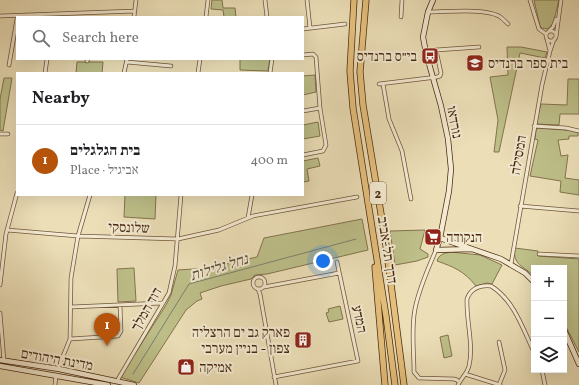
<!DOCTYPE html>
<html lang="en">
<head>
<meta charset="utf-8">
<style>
	:root { --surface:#fff; --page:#f6f6f6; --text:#202124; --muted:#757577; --line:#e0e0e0; --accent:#b45309 }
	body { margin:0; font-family:Vollkorn,"Frank Ruhl Libre",serif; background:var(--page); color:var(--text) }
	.controls { position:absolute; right:12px; bottom:12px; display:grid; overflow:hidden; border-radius:0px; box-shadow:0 4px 16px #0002 }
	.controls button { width:36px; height:36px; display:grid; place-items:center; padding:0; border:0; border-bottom:1px solid var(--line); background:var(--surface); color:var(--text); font:20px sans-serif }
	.you { position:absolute; left:323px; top:261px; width:14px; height:14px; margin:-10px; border:3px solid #fff; border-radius:50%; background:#1a73e8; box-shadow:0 0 0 6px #1a73e833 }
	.badge { display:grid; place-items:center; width:26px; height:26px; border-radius:50%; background:var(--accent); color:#fff; font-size:13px; font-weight:700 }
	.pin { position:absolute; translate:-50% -33px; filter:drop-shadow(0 1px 2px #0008) }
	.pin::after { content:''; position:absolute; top:21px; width:14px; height:12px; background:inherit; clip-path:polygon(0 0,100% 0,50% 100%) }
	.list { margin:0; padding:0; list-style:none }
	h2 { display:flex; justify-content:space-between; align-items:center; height:52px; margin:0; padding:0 16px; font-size:17px }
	h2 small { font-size:13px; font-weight:400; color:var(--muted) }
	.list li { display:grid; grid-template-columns:26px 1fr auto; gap:12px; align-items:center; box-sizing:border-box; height:72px; padding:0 16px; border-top:1px solid var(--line) }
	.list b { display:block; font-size:15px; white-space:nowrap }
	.list p { margin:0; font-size:13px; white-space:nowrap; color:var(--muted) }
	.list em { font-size:13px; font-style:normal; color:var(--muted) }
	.icon { flex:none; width:22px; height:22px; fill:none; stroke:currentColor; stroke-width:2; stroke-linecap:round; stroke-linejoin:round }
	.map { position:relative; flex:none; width:579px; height:385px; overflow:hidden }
	.search { position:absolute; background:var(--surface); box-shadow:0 4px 16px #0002; left:16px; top:16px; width:288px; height:44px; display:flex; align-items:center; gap:10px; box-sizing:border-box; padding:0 14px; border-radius:0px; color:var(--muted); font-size:15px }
	.panel { position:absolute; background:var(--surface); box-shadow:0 4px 16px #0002; left:16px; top:72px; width:288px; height:124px; border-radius:0px }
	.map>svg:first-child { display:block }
</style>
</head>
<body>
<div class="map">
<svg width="579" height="385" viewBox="0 0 579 385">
	<rect width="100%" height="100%" fill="#ecdfb8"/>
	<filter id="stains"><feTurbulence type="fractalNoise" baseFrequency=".005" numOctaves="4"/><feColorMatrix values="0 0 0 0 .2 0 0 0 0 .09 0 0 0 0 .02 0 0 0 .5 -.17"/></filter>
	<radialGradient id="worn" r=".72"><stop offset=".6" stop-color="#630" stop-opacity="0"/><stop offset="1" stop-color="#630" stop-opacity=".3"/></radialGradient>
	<path fill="#bec08a" stroke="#83744e" d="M 212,0 L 222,0 L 223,8 L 235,8 L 236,17 L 224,17 L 223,10 L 211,9 Z
		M 534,0 L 559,0 L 553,24 L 547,29 L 542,28 L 540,26 Z
		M 507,47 L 521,47 L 547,52 L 545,58 L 520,53 L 499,152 L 494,152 L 498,120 L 490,77 L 508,75 Z
		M 240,59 L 270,59 L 268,71 L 240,70 Z
		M 77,62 L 103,62 L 102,73 L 76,73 Z
		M 315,75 L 316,92 L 303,95 L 303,76 Z
		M 4,78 L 12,78 L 3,131 L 0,130 L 0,99 Z
		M 568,79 L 579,79 L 579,114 L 560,114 L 559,125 L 537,124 L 536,121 L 541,104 L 567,105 Z
		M 318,122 L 320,136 L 303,139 L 303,125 Z
		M 538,128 L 578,131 L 578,136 L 569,136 L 569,139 L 558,140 L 561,156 L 568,155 L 565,178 L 579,180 L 579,195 L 560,192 L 561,181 L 530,176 L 538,140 L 535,139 L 536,130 Z
		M 318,158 L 320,166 L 307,169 L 309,181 L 303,182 L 303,161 Z
		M 125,195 L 156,195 L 155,219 L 124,217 Z
		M 362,219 L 368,250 L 267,274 L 255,275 L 251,279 L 221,286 L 200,293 L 202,299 L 197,301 L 186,310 L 139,383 L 120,377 L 166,305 L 171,295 L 178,270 L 208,268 L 257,257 L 264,238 Z
		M 425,230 L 420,249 L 428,254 L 428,257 L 417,261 L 395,265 L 390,231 Z
		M 515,248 L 538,251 L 538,256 L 579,259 L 579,352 L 564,323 L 564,268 L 534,268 L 534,276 C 524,266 512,265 515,248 Z
		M 451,252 L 480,255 L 502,265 L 492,284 L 487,283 L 476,286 C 464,271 454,267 437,261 C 439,254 445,253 451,252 Z
		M 134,268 L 136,301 L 118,302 L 117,269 Z
		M 340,306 L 343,319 L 329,322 L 326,313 L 329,312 L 328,309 Z
		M 448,335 L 452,356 L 444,358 L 440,337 Z"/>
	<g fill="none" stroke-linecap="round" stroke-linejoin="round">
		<path stroke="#798270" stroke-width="1" d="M 133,374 L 189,284 L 356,239"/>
		<g stroke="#71563b" stroke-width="4.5">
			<path id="street" d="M 265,0 L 267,17
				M 307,0 L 310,28
				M 530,0 L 539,29 L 546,34
				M 428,12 C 446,12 484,8 499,16 C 502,18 505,21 508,24
				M 0,16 L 135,11
				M 134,17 L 136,0
				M 206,17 L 208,0
				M 401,17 L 402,0
				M 303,29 L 345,24
				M 549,31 L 553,27 L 556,19
				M546 36a5 5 0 1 1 10 0a5 5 0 1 1-10 0Z
				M 556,37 L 561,0
				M 547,39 L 550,51
				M 303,55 L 313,54 L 316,57 L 320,108 L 326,145 L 323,151 L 303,155
				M 87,61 L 88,59
				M 127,62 L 171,66
				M 9,65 L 17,19
				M 45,73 L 47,59
				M 124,73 L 127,59
				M 198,73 L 200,59
				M 270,73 L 272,59
				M 379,84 L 437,77 L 440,76 L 441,73 L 436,50 L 479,47
				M 383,84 L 389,119 L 402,151 L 411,199
				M 303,111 L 320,108
				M 534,126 L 566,128 L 579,131
				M 0,134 L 8,134
				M 520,206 L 579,211
				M 248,218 L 252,195
				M 7,230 L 78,236 L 178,239 L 219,230 L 253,216 L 357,197
				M 436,250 C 428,269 419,288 415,309 C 411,329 414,352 414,372 L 419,378 L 454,379 L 457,380 L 459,382
				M 539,254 L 579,256
				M 511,264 L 542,85 L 550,51 L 554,39
				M253 283a6 6 0 1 1 12 0a6 6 0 1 1-12 0Z
				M 0,285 L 6,234 L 17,193
				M 264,287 L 339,273
				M 258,289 L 260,294 L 276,385
				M 71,307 L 162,303
				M 0,313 L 4,361
				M 70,339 L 118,336 L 121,331 L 120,305
				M 499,342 L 505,370 L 499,385
				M 59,369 L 59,366 L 70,339 L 71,278 L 78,236 L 90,195
				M 542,370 L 545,385
				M 465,374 L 500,385
				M 274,377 L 358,361 L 337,262
				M 117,381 L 169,293 L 175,266 L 181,195
				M 55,385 L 56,375
				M 458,385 C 461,378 467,374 469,366 C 474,345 466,321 467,299 C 471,288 480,285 491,286 C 514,300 523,329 534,352"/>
		</g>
		<g stroke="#482911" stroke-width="6">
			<path id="secondary" d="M 433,0 L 428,12 L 423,37 L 426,53 L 441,106 L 448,139 L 451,169 L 449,191 L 440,238 L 436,250 L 472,249
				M 440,238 L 501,259 L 525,273 L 534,282
				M 564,330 L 579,364
				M 0,360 L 59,369 L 134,385
				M 0,366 L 108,385"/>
		</g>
		<g stroke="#482911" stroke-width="7">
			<path id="highway" d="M 354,0 L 350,71 L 353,108 L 386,316 L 395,385
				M 366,0 L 360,72 L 363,105 L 385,238 L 404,385
				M 375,267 L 385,385"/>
		</g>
		<use href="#street" stroke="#f3ead1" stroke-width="3"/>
		<use href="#secondary" stroke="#f3ead1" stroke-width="4.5"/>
		<use href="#highway" stroke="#e6c07c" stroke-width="5.5"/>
	</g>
	<defs>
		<g id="bus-square" transform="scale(0.9)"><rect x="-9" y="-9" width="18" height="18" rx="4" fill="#8f2418" stroke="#f3ead1"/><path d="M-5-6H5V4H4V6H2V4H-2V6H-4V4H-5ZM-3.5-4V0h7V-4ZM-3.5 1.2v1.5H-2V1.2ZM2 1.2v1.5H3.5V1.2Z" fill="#fff"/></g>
		<g id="school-square" transform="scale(0.9)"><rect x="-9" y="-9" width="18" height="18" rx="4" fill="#8f2418" stroke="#f3ead1"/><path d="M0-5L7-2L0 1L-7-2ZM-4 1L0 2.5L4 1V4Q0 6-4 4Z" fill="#fff"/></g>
		<g id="supermarket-square" transform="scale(0.9)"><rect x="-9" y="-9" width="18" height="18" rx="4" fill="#8f2418" stroke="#f3ead1"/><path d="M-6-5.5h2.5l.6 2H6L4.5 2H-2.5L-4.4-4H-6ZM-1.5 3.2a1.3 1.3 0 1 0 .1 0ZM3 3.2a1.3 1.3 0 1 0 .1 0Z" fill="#fff"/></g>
		<g id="building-square" transform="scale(0.9)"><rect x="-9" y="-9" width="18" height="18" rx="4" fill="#8f2418" stroke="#f3ead1"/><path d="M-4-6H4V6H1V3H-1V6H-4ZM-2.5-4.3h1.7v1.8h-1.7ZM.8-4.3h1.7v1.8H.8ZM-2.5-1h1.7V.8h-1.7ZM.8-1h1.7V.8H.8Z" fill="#fff"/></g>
		<g id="shop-square" transform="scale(0.9)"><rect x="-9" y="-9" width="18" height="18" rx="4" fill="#8f2418" stroke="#f3ead1"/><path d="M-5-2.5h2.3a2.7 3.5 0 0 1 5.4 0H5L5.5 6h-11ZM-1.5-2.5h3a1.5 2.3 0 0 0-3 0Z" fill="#fff"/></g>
	</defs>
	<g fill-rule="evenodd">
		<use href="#bus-square" x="430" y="56"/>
		<use href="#school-square" x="475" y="63"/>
		<use href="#supermarket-square" x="433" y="237"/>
		<use href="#building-square" x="303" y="340"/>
		<use href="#shop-square" x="186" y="367"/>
	</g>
	<g text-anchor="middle" stroke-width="4" stroke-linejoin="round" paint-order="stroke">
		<rect fill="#f3ead1" stroke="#7b634b" stroke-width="1" x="370" y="182" width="16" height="22" rx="3"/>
		<g font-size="13" font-weight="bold" fill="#482911">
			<text x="378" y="198">2</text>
		</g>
		<g font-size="14" fill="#482911" stroke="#f3ead1" text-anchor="start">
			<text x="417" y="61" text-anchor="end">בי״ס ברנדיס</text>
			<text x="488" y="68">בית ספר ברנדיס</text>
			<text x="446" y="242">הנקודה</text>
			<text x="290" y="337" text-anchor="end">פארק גב ים הרצליה<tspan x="290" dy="16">צפון - בניין מערבי</tspan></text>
			<text x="199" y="372">אמיקה</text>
		</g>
		<g font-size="14" fill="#482911" stroke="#f3ead1">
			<text transform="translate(455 122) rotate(79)" y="5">נורדאו</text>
			<text transform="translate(518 155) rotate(-80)" y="5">המסילה</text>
			<text transform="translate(129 227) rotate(2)" y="5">שלונסקי</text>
			<text transform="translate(388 250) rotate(81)" y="5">דרך תל-אביב</text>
			<text transform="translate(146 309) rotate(-60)" y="5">דוד המלך</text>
			<text transform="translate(360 319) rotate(78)" y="5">המדע</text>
			<text transform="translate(57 359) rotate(10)" y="5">מדינת היהודים</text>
		</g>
		<g font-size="15" font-style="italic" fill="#5c4e38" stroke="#f3ead1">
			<text transform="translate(219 267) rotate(-17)" y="5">נחל גלילות</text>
		</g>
	</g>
	<rect width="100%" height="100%" filter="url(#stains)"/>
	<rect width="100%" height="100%" fill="url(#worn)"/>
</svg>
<div class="controls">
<button>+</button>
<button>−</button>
<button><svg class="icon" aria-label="layers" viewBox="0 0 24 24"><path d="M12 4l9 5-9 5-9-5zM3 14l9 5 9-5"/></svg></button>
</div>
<div class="you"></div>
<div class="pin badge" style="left:107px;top:346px">1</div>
<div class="search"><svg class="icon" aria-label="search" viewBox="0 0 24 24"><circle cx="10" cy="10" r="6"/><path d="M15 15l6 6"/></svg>Search here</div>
<section class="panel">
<h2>Nearby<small></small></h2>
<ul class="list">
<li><span class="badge">1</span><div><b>בית הגלגלים</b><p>Place · אביגיל</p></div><em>400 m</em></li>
</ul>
</section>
</div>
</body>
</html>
